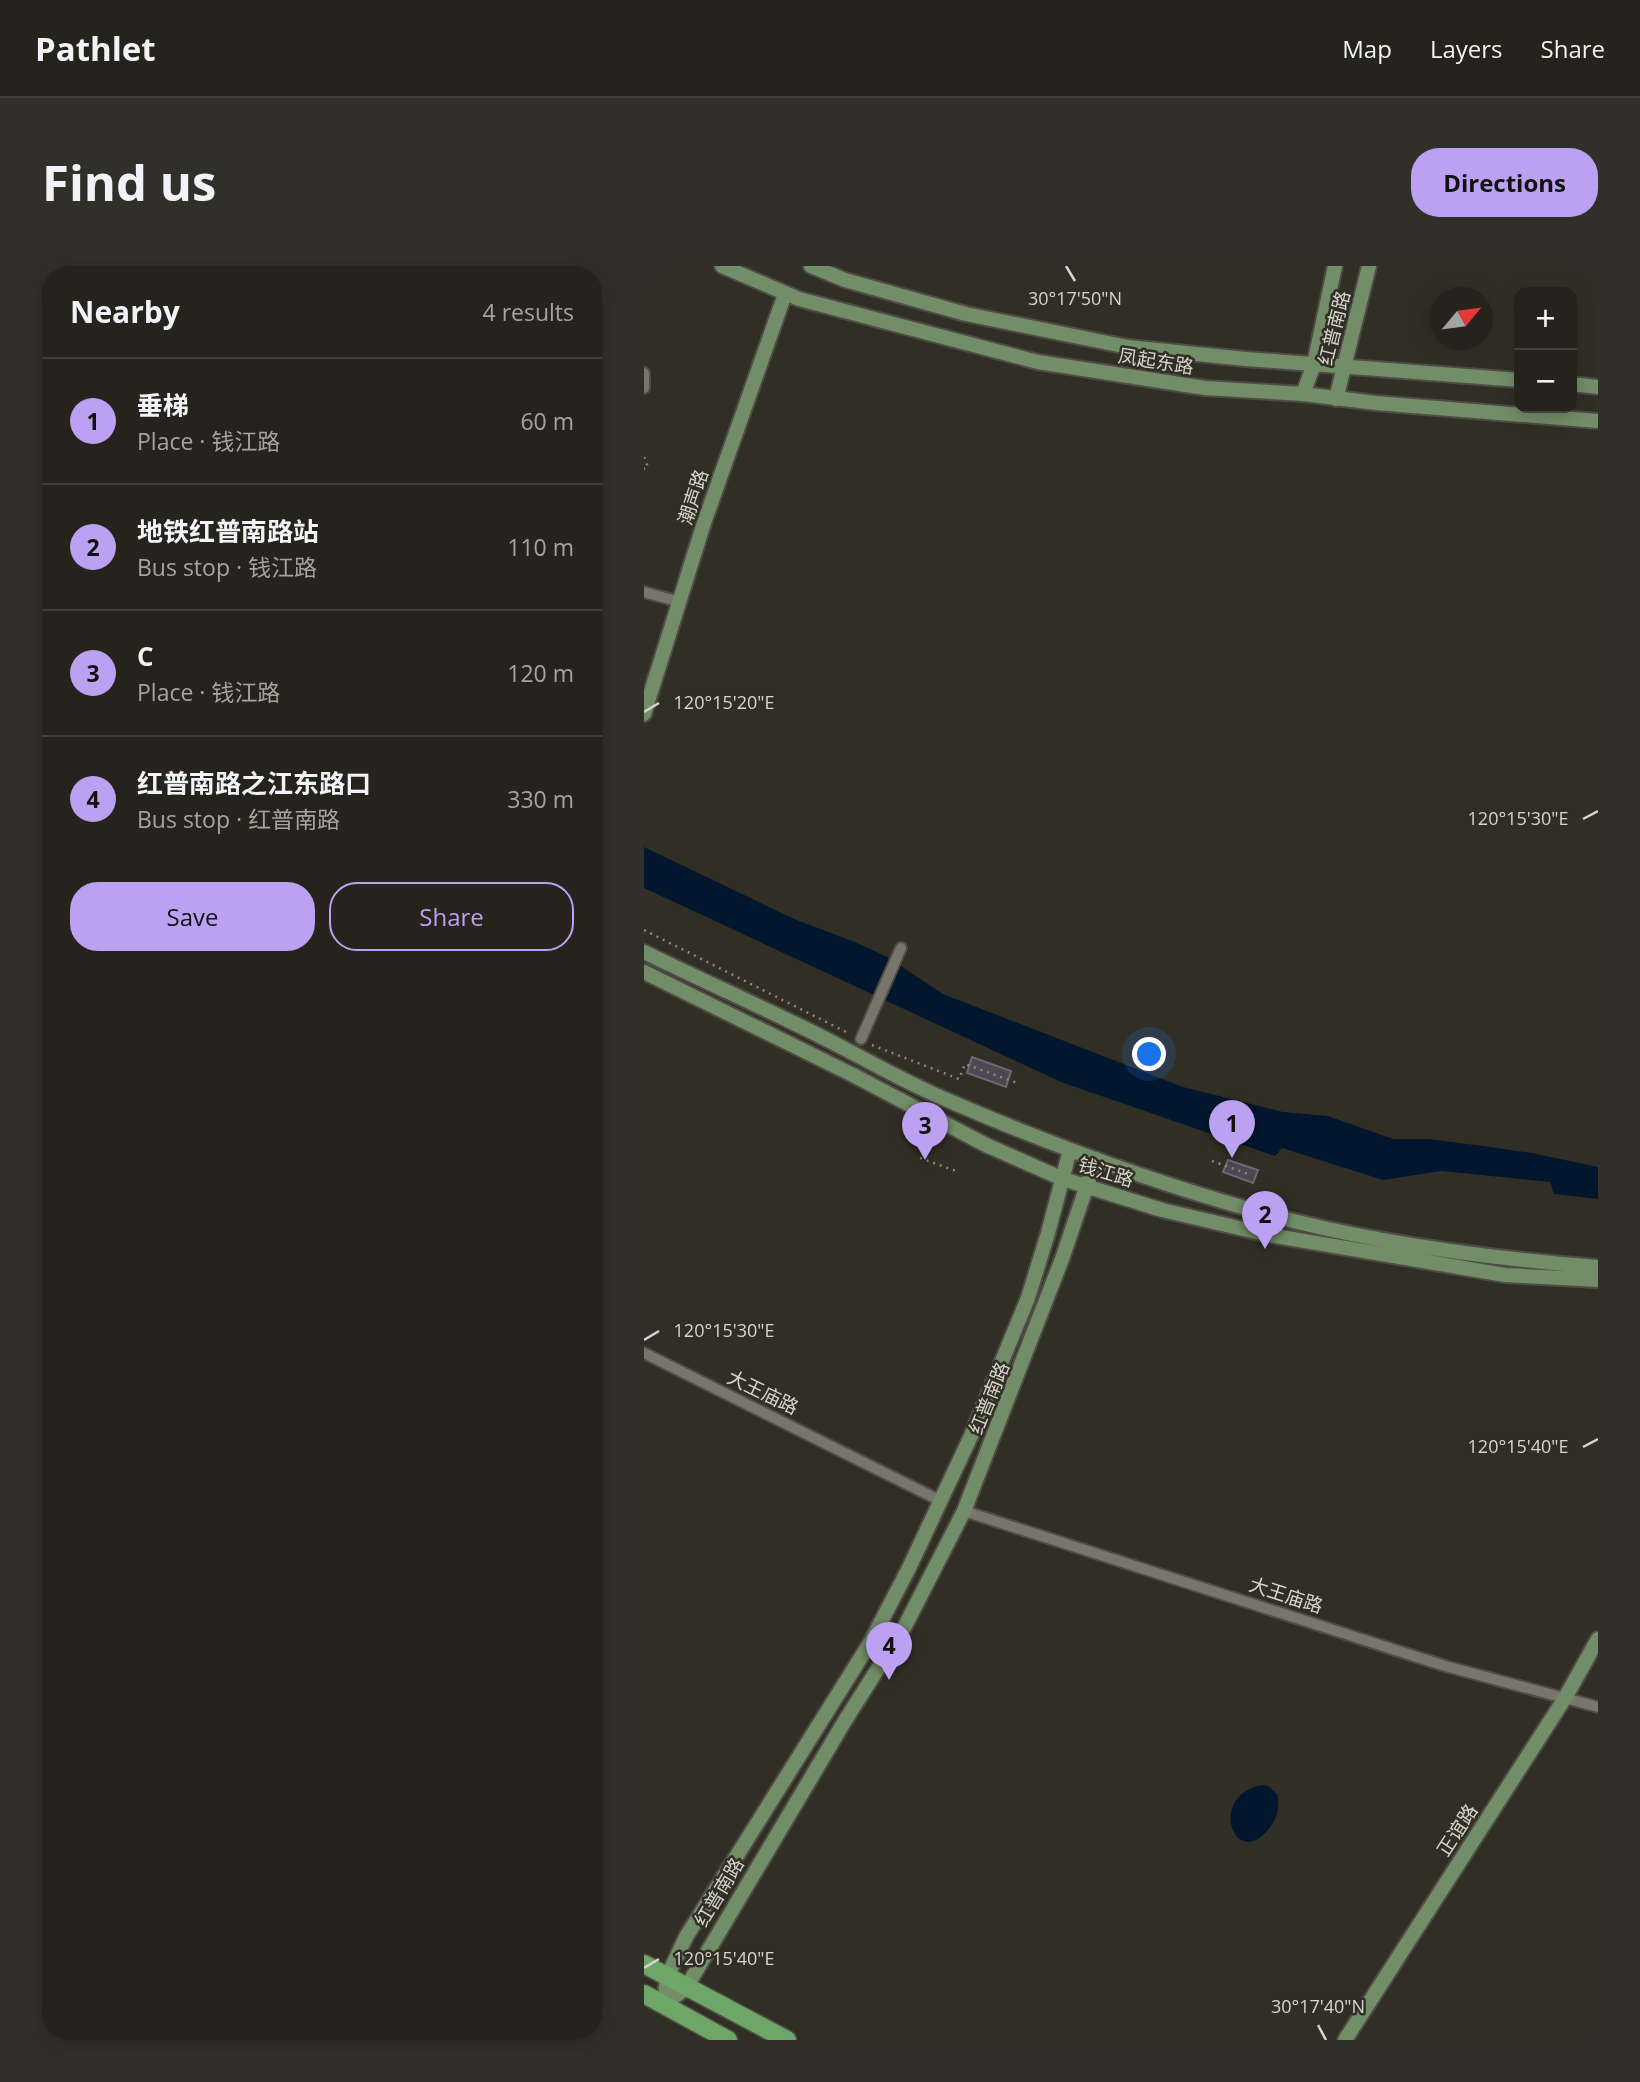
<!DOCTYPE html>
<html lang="en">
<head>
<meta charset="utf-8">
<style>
	:root { --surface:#25231c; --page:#312f29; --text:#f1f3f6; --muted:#a3a4a3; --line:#42403b; --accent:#bca0f2 }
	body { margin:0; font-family:"Open Sans","Noto Sans SC",sans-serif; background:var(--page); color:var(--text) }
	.controls { position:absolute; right:21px; top:21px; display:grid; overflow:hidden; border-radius:14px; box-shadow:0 4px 18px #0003 }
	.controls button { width:63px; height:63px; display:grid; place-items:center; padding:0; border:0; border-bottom:2px solid var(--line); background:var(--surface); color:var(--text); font:35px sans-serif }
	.compass { position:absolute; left:786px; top:21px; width:63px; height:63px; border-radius:50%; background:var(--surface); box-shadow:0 4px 18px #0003; rotate:61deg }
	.you { position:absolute; left:506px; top:789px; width:24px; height:24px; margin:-18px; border:5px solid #fff; border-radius:50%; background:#1a73e8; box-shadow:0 0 0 10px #1a73e833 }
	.badge { display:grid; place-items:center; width:46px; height:46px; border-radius:50%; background:var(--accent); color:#111; font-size:23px; font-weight:700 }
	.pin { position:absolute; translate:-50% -58px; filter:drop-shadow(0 2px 4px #0008) }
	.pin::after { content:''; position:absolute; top:37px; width:24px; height:21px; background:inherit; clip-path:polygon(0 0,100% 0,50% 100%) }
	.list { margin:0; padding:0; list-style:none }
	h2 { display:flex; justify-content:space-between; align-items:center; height:91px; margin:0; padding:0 28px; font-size:30px }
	h2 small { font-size:23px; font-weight:400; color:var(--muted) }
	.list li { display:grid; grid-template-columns:46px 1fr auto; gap:21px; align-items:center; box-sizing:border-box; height:126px; padding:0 28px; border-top:2px solid var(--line) }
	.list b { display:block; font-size:26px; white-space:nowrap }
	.list p { margin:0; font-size:23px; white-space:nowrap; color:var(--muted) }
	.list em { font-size:23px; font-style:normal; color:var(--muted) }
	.actions { display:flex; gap:14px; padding:21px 28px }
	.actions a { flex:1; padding:16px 0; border:2px solid var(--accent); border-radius:28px; text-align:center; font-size:24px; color:var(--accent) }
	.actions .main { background:var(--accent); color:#111 }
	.map { position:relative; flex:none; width:954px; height:1774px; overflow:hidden; border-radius:28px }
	header { display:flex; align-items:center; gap:42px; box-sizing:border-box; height:98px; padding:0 35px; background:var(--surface); border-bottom:2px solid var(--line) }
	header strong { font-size:33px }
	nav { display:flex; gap:38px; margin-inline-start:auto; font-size:24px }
	.intro { display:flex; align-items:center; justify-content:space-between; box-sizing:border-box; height:168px; padding:0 42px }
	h1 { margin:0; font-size:49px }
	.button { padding:18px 32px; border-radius:28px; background:var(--accent); color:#111; font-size:24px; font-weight:700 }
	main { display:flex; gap:42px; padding:0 42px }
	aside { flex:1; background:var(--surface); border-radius:28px; box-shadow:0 4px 18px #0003 }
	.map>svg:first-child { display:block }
</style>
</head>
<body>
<header>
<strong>Pathlet</strong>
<nav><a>Map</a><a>Layers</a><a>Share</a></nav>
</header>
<div class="intro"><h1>Find us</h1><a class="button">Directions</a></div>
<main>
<aside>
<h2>Nearby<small>4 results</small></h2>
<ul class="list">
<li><span class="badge">1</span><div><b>垂梯</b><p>Place · 钱江路</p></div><em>60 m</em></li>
<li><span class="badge">2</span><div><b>地铁红普南路站</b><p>Bus stop · 钱江路</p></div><em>110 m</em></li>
<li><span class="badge">3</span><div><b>C</b><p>Place · 钱江路</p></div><em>120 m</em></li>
<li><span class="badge">4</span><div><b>红普南路之江东路口</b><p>Bus stop · 红普南路</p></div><em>330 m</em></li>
</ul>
<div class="actions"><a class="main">Save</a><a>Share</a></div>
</aside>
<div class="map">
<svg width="954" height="1774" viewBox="0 0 954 1774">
	<rect width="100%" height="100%" fill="#312f25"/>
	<path fill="#02172d" d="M 0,581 L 150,653 L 211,676 L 243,691 L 299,728 L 539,821 L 639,846 L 684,850 L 749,873 L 784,873 L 839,880 L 888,887 L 954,901 L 954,933 L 910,928 L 906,916 L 797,905 L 739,914 L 638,882 L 631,890 L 417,816 L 0,622 Z
		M 618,1519 L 624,1520 L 633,1528 C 636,1540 634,1550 627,1560 C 592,1609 561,1530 618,1519 Z"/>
	<path fill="#4c4852" stroke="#6d6873" stroke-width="2" d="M 328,791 L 367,805 L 362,821 L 323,807 Z
		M 584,894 L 614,904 L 609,917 L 579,906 Z"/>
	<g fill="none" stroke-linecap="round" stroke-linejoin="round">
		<g stroke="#4e4c44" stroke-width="14">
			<path id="street" d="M 0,107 L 0,122
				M 0,326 L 36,336
				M 217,773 L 257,682
				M 0,1087 L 297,1235
				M 320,1245 L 801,1400 L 954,1441"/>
		</g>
		<g stroke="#4e4c44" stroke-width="18">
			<path id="secondary" d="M 78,0 L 155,33 L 394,96 L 561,122 L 659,128 L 732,137 L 954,155
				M 167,0 L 201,14 L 322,48 L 484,81 L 602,93 L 875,114
				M 928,118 L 954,121
				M 659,128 L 670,98 L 691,0
				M 692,133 L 725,0
				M 0,448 L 60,257 L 141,28
				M 0,686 C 57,714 116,740 172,768 C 218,791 263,818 310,837 C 410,880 514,918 619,947 C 728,977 842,992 954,1001
				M 0,706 L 209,809 L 342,879 L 419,913 L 518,944 L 625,969 L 861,1009 L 954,1014
				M 20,1739 L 42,1722 L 202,1453 L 261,1360 L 320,1245 L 418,993 L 452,893
				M 20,1739 L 23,1711 L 42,1671 L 226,1377 L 265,1302 L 327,1170 L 384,1032 L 404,967 L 426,884
				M 701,1774 L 921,1432 L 954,1373"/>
		</g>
		<g stroke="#4e4c44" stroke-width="21">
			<path id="primary" d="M 0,1698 L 143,1774
				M 0,1728 L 84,1774"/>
		</g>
		<path stroke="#8a8880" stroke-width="2.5" stroke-dasharray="2 5" stroke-linecap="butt" d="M 0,191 L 4,201 L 0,203
			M 0,664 L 206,768
			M 228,779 L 315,813 L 321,798 L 376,818
			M 276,892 L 315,906
			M 568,895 L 607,909"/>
		<use href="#street" stroke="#78756a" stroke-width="10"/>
		<use href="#secondary" stroke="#728e68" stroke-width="14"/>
		<use href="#primary" stroke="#6da666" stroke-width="18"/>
	</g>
	<path fill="none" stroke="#d6d4ce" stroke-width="2.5" d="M 422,0 L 431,15M 0,446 L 15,437M 939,553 L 954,545M 0,1074 L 15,1065M 939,1181 L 954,1173M 0,1702 L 15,1693M 674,1759 L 682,1774"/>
	<g text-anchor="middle" stroke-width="5" stroke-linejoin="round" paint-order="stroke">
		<g font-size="19" fill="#d6d4ce" stroke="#312f25">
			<text transform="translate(690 62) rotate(-76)" y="7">红普南路</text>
			<text transform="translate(512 95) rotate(9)" y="7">凤起东路</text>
			<text transform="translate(49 231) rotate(-72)" y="7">潮声路</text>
			<text transform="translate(462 906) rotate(17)" y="7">钱江路</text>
			<text transform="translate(119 1126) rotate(26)" y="7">大王庙路</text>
			<text transform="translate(345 1132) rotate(-68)" y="7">红普南路</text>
			<text transform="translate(642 1329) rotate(18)" y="7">大王庙路</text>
			<text transform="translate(813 1564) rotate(-57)" y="7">正谊路</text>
			<text transform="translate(75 1626) rotate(-59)" y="7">红普南路</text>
		</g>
	</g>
	<g font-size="18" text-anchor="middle" fill="#d6d4ce" stroke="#312f25" stroke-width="5" stroke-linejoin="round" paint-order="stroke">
		<text x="431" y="39">30°17'50"N</text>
		<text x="80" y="443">120°15'20"E</text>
		<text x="874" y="559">120°15'30"E</text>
		<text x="80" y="1071">120°15'30"E</text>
		<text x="874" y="1187">120°15'40"E</text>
		<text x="80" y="1699">120°15'40"E</text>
		<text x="674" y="1747">30°17'40"N</text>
	</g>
</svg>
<div class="controls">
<button>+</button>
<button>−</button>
</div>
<svg class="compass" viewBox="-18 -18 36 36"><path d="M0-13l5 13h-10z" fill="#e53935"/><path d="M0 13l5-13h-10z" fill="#a3a4a3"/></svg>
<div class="you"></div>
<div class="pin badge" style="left:588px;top:892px">1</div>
<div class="pin badge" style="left:621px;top:983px">2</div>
<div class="pin badge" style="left:281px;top:894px">3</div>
<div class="pin badge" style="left:245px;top:1414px">4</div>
</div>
</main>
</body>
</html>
